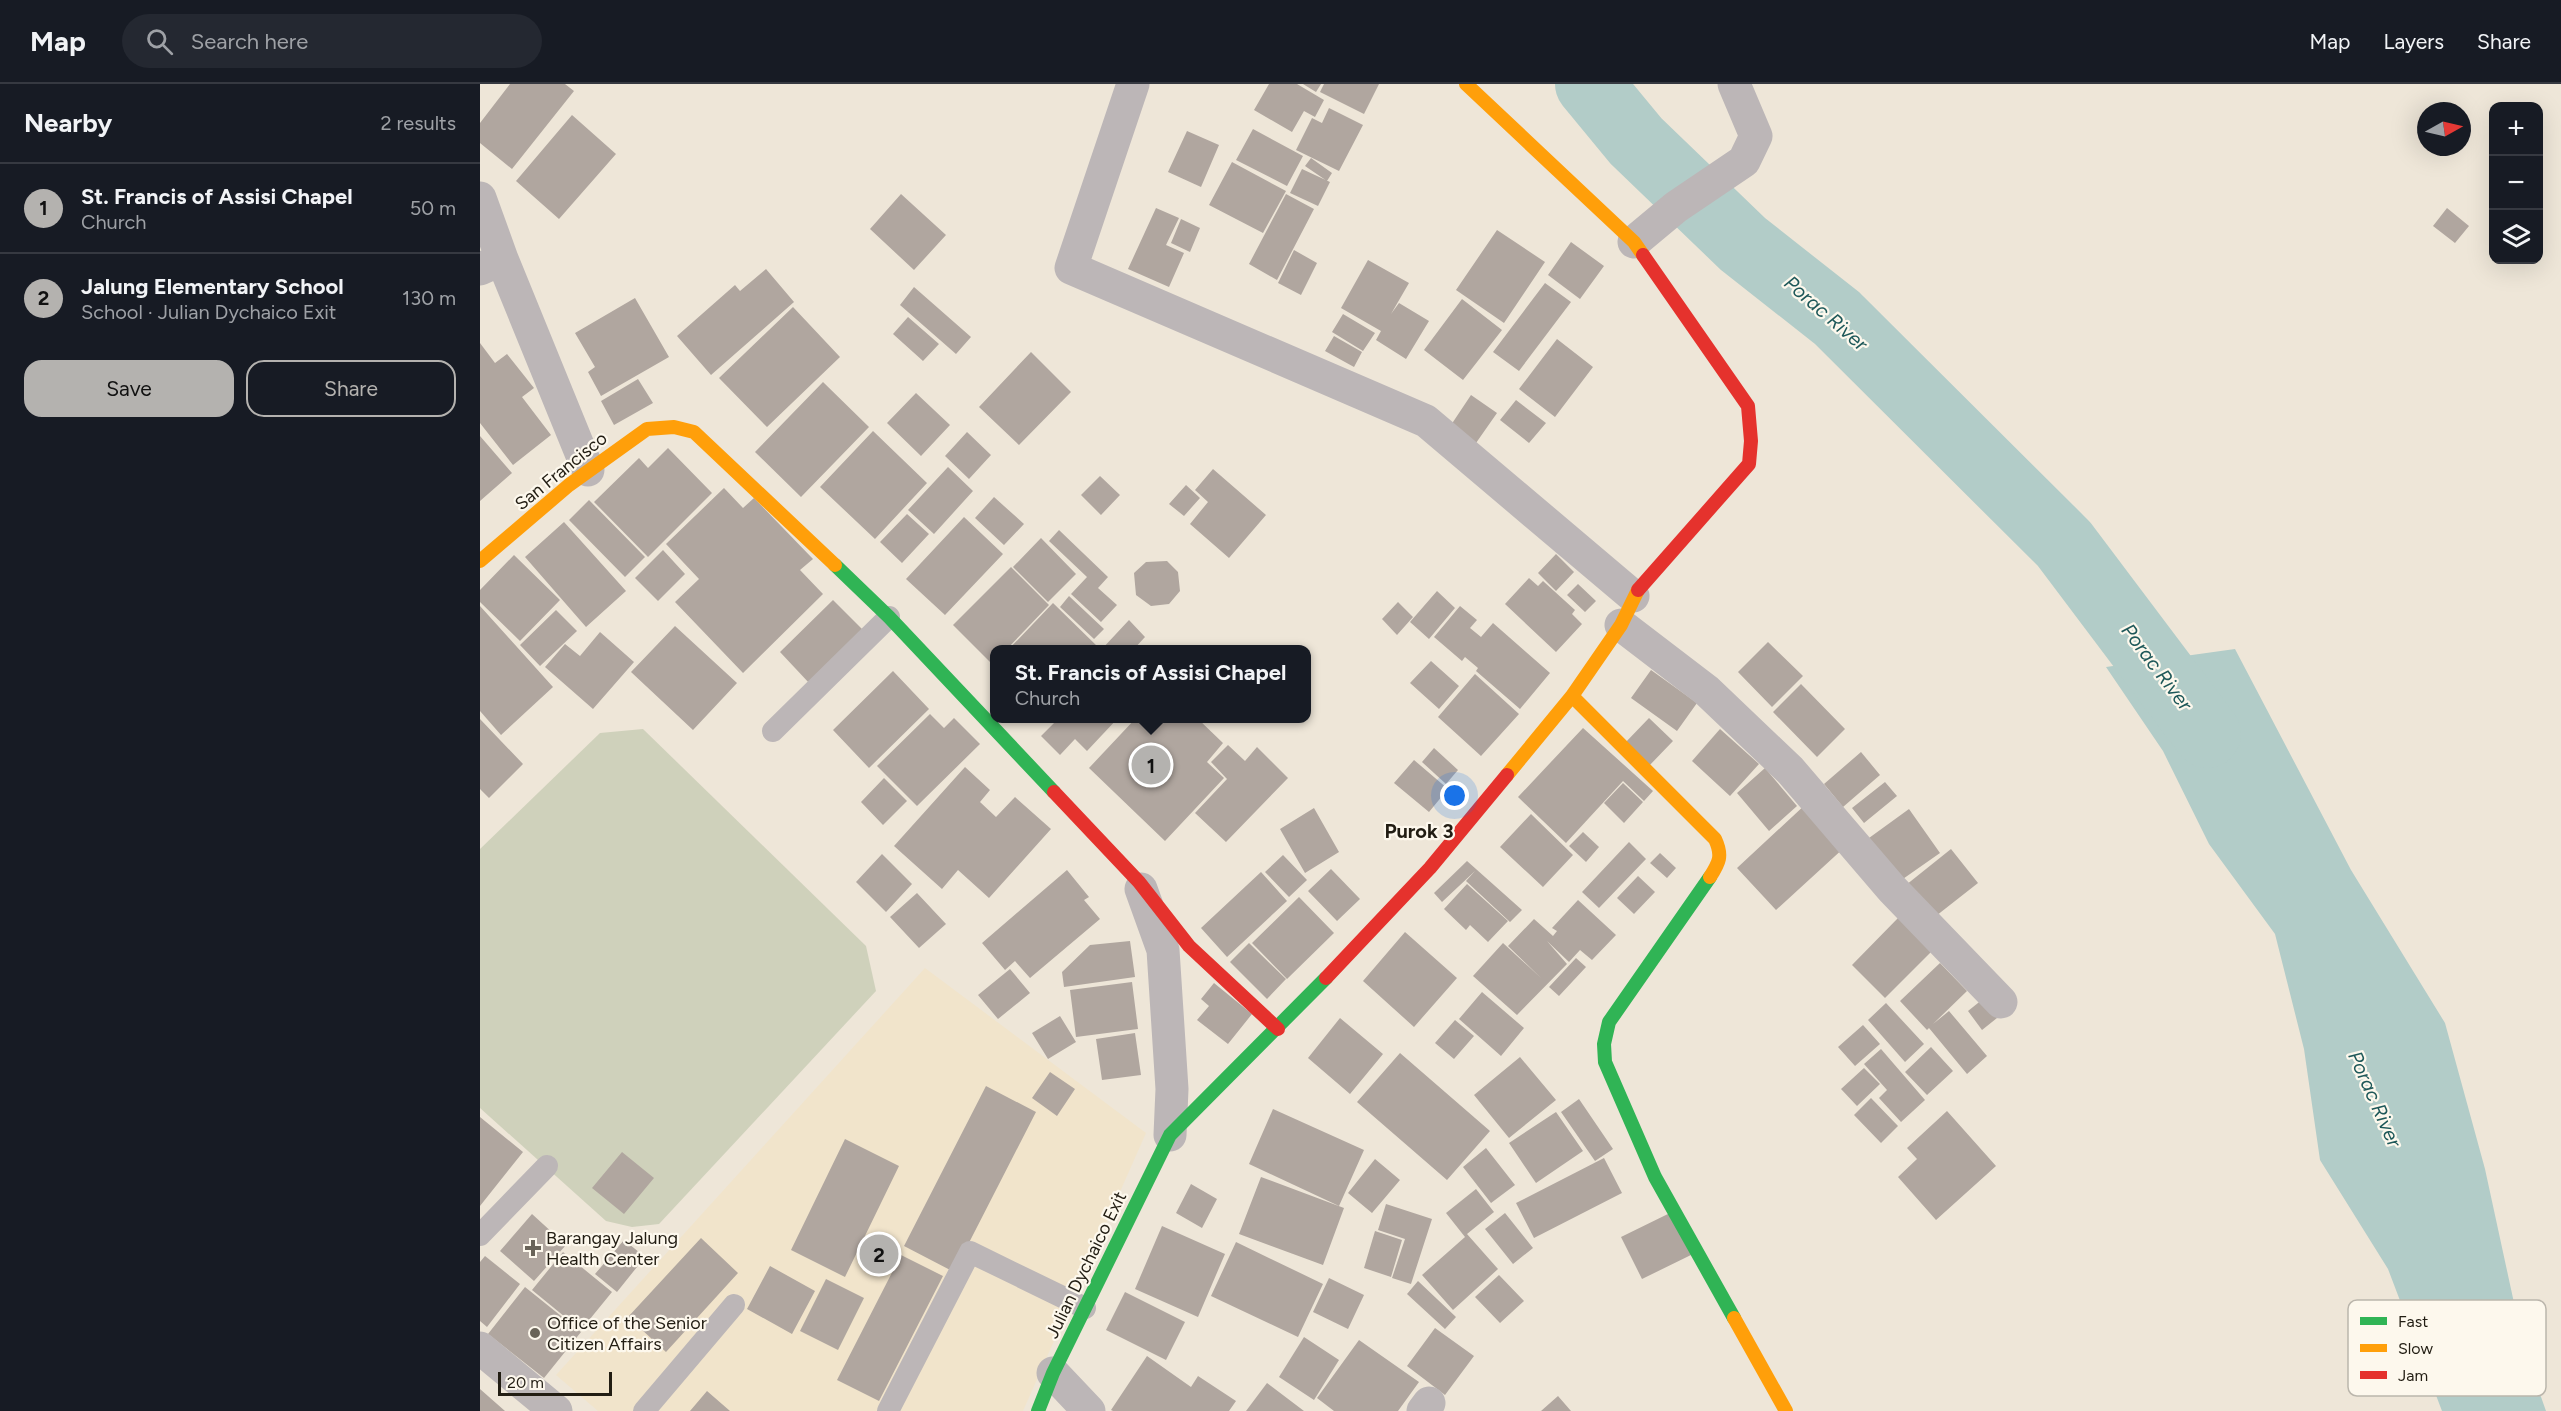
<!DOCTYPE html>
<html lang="en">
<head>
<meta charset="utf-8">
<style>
	:root { --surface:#171b24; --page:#242831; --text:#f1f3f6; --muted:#9ea1a6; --line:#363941; --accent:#b4b2af }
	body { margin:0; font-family:Figtree,sans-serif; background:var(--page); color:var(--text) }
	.controls { position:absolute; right:18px; top:18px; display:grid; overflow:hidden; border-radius:12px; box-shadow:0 6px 24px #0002 }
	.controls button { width:54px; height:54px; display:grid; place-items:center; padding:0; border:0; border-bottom:2px solid var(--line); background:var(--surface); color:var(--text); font:30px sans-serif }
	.compass { position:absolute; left:1937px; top:18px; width:54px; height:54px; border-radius:50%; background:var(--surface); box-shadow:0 6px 24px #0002; rotate:82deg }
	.scale { position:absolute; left:18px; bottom:15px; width:114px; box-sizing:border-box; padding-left:6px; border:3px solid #221d13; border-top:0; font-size:16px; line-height:21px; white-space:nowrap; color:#221d13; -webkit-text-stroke:4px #fdf8ed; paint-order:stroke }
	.you { position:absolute; left:975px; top:712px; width:21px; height:21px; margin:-15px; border:4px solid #fff; border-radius:50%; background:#1a73e8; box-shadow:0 0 0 9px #1a73e833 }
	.badge { display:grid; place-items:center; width:39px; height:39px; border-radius:50%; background:var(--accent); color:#111; font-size:20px; font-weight:700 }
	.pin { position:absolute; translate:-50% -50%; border:3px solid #fff; box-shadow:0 2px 6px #0006 }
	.popup { position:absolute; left:510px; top:561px; width:321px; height:78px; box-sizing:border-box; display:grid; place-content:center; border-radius:12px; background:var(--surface); filter:drop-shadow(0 2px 4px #0005); font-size:20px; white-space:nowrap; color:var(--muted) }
	.popup b { font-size:22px; color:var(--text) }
	.popup::after { content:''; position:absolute; left:50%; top:100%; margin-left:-12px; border:12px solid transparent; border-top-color:var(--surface) }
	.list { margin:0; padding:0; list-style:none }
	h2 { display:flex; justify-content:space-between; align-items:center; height:78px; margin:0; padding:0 24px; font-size:26px }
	h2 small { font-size:20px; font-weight:400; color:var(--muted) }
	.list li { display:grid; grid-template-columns:39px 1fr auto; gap:18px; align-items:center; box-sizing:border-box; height:90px; padding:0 24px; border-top:2px solid var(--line) }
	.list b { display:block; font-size:22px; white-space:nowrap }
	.list p { margin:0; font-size:20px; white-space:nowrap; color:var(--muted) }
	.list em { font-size:20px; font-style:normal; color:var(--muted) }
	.actions { display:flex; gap:12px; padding:18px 24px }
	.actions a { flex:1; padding:14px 0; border:2px solid var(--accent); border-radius:18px; text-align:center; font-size:21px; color:var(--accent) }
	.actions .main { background:var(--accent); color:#111 }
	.icon { flex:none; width:33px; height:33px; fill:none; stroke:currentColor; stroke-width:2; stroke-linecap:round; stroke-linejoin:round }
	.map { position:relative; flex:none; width:2081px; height:1327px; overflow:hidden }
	header { display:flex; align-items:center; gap:36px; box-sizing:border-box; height:84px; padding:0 30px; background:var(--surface); border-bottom:2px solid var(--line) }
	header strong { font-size:28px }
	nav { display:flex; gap:33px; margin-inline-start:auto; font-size:21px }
	.search { width:420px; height:54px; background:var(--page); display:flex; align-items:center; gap:15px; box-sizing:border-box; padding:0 21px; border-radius:33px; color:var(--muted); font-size:22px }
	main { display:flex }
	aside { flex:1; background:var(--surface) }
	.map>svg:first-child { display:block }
</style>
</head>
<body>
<header>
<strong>Map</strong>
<div class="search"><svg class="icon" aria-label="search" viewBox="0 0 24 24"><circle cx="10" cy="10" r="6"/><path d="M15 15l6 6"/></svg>Search here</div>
<nav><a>Map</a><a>Layers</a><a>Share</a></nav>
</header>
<main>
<aside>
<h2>Nearby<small>2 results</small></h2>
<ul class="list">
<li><span class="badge">1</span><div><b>St. Francis of Assisi Chapel</b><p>Church</p></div><em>50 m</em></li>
<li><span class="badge">2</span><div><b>Jalung Elementary School</b><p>School · Julian Dychaico Exit</p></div><em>130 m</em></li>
</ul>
<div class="actions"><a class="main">Save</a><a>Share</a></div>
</aside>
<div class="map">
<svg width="2081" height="1327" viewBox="0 0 2081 1327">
	<rect width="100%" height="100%" fill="#eee6d8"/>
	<path fill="#f1e4cb" d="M 445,884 L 666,1049 L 543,1327 L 118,1327 L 76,1291 Z"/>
	<path fill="#cfd1bb" d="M 163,645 L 386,862 L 396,907 L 179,1140 L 152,1143 L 126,1137 L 0,1024 L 0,765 L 120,649 Z"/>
	<path fill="#b2ccc8" d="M 1755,565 L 1871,786 L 1965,939 L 2005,1085 L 2044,1265 L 2066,1327 L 1962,1327 L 1908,1185 L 1840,1076 L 1824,965 L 1795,850 L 1729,760 L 1683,667 L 1626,583 Z"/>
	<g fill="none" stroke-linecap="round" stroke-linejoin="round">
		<path stroke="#b2ccc8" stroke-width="68" d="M 1109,0 L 1156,57 L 1263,160 L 1357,234 L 1584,460 L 1727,650"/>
	</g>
	<path fill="#b0a69f" d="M 30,0 L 85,0 L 94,7 L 32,85 L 0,59 L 0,39 Z
		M 789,0 L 817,0 L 844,16 L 835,33 L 824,27 L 812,48 L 774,26 Z
		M 823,0 L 841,0 L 836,8 Z
		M 844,0 L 899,0 L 884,30 L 840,8 Z
		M 849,24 L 883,41 L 859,87 L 816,66 L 832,34 L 842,39 Z
		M 92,31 L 136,70 L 79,135 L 36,97 Z
		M 773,45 L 823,72 L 807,102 L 756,76 Z
		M 707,47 L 739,61 L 721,103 L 688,88 Z
		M 831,74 L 852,89 L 847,97 L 825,82 Z
		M 752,78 L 806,107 L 783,149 L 729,121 Z
		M 822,85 L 850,98 L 838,122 L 810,109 Z
		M 421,110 L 466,151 L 434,186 L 390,145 Z
		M 806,110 L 834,125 L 797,196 L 769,180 Z
		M 676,124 L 699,134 L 686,161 L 704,169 L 689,203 L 648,185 Z
		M 1967,124 L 1989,142 L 1975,159 L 1953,142 Z
		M 701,135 L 720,144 L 710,168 L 691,159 Z
		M 1017,146 L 1065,178 L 1024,239 L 976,206 Z
		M 1091,158 L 1124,182 L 1100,215 L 1068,191 Z
		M 814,166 L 837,179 L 821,211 L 798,199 Z
		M 888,176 L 929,199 L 911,230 L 919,219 L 949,237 L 926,275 L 896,256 L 901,247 L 861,224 Z
		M 286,185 L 314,218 L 231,291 L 197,252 L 255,201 L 260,207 Z
		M 1065,199 L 1091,218 L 1039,287 L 1013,268 Z
		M 434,203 L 491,253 L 476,270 L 420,221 Z
		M 155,214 L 189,273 L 121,312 L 108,288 L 115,283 L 95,249 Z
		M 982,215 L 1022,246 L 983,296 L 944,266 Z
		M 313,223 L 360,273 L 287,343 L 239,294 Z
		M 863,230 L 895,249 L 883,267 L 852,248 Z
		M 428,233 L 459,260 L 443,277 L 413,250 Z
		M 854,252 L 882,268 L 874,283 L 845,267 Z
		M 1077,255 L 1113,283 L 1075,333 L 1039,305 Z
		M 0,259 L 15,279 L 27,270 L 54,304 L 42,313 L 71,351 L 33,381 L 0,339 Z
		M 551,268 L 591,308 L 539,361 L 499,323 Z
		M 158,295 L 173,319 L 134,341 L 121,317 Z
		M 343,298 L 389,343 L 321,413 L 275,368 Z
		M 436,309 L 470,341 L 441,372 L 407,339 Z
		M 991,311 L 1017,329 L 996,359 L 971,341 Z
		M 1036,316 L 1066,339 L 1049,359 L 1020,336 Z
		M 393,347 L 447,399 L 395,455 L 340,403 Z
		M 487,348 L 511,371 L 489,395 L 465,372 Z
		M 0,352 L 32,389 L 0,417 Z
		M 188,364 L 232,409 L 168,473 L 114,418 L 159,374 L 168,384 Z
		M 468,383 L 493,407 L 454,450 L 428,426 Z
		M 733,385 L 786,431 L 749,474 L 710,440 L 728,418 L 715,406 Z
		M 620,392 L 640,411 L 621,431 L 601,411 Z
		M 706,401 L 720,414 L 704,432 L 689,420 Z
		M 244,404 L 263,424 L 274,414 L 333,475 L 320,486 L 343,510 L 263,589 L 195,518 L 219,495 L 186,460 Z
		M 514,413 L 544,440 L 524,461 L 495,434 Z
		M 109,416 L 165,473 L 145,493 L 89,436 Z
		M 427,430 L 449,450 L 422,479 L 400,458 Z
		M 484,433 L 523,470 L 465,531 L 426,495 Z
		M 84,438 L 146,507 L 106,543 L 45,473 Z
		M 579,446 L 628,493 L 618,504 L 637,521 L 621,538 L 591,510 L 607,493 L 569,457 Z
		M 561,454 L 596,490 L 568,518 L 533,483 Z
		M 183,466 L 205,490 L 178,517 L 155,494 Z
		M 1076,470 L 1094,488 L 1076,507 L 1058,489 Z
		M 34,471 L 80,516 L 40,557 L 0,518 L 0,506 Z
		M 687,477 L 698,488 L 700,507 L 689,520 L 671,522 L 656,511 L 654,489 L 666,478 Z
		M 531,483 L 569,521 L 526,566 L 515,566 L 515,576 L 512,580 L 473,541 Z
		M 1049,494 L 1058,502 L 1063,497 L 1095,526 L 1092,530 L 1102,540 L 1076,568 L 1025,520 Z
		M 1098,500 L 1116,517 L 1105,528 L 1087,511 Z
		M 957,507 L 975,524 L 949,555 L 930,538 Z
		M 589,512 L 624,545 L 614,555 L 580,523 Z
		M 353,516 L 384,547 L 330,600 L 300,568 Z
		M 918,518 L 933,533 L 917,551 L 902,535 Z
		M 573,519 L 618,563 L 615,566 L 528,566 Z
		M 0,522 L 73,603 L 21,651 L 0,627 Z
		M 980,522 L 997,536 L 990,544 L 1001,553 L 1013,539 L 1070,589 L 1040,625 L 996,587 L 998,584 L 985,573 L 982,577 L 954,553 Z
		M 76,526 L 97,547 L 60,582 L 40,561 Z
		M 649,536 L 665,553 L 653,566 L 621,566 Z
		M 195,542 L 257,599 L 213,646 L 151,588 Z
		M 120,548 L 154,578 L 113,625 L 65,583 L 85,560 L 100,572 Z
		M 1288,558 L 1323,592 L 1292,623 L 1258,588 Z
		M 951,577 L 979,602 L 959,625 L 930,599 Z
		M 1171,586 L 1217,619 L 1197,647 L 1151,614 Z
		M 413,587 L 449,625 L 389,684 L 353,646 Z
		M 995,590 L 1039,630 L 1001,672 L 958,633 Z
		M 1321,600 L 1365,645 L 1337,673 L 1293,628 Z
		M 450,630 L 464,644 L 474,634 L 500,660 L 437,722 L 397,682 Z
		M 573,634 L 638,634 L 607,667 L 595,655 L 580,671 L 561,652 L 576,637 Z
		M 656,634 L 717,634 L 743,659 L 727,678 L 744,694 L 685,757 L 609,684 Z
		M 1169,634 L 1193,657 L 1168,683 L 1144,660 Z
		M 0,635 L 43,680 L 9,714 L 0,705 Z
		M 1103,644 L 1173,707 L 1164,717 L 1143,697 L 1086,759 L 1038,713 Z
		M 1240,645 L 1279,680 L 1250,712 L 1212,677 Z
		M 748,661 L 765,677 L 777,663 L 808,694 L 746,758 L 715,729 L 747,695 L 731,678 Z
		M 954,664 L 978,686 L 966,700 L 942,678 Z
		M 1381,668 L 1400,691 L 1363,723 L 1344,700 Z
		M 934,676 L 968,705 L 949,728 L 914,699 Z
		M 485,683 L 510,706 L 500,718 L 516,733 L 535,713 L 571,745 L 509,814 L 478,786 L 462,805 L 414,762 Z
		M 1285,684 L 1317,722 L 1289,747 L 1257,709 Z
		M 404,694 L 427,717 L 403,741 L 381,718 Z
		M 1405,698 L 1417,712 L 1384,739 L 1372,724 Z
		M 1143,699 L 1163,718 L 1144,739 L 1124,719 Z
		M 1327,719 L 1366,762 L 1296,826 L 1257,784 Z
		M 834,724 L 859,768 L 825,789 L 800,745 Z
		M 1429,725 L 1460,769 L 1420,797 L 1389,754 Z
		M 1051,730 L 1093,771 L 1063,803 L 1020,763 Z
		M 1103,748 L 1119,763 L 1106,778 L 1089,762 Z
		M 1149,758 L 1166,775 L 1119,824 L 1102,808 Z
		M 1471,765 L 1498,799 L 1447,839 L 1421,805 Z
		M 1180,769 L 1196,784 L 1187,794 L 1170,779 Z
		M 402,770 L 432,800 L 406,828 L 376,798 Z
		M 803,771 L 827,796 L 809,813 L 785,788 Z
		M 987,777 L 1042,826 L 1030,838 L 986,797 L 995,787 L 962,818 L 954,809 Z
		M 851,785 L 880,815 L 857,837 L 828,807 Z
		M 587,786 L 609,813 L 604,816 L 620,835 L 550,894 L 535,877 L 525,886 L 502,859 Z
		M 781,788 L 807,817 L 747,873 L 721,844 Z
		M 1158,792 L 1175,808 L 1154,830 L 1137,814 Z
		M 987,800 L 1028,837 L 1008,858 L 990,841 L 986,846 L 964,825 Z
		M 437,809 L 466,840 L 439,864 L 410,833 Z
		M 819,813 L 854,849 L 807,895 L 772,859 Z
		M 1098,816 L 1136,851 L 1112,876 L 1100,866 L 1089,878 L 1067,857 L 1087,880 L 1037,931 L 993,892 L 1023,859 L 1061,894 L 1028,862 L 1054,835 L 1073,852 L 1077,847 L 1072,844 Z
		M 1418,834 L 1451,868 L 1405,914 L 1372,881 Z
		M 925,848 L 977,894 L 934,943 L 883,897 Z
		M 650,857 L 655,893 L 584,903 L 582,888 L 610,861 Z
		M 769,859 L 806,895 L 787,915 L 750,878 Z
		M 1096,874 L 1106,883 L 1079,912 L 1069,903 Z
		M 1460,879 L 1487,907 L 1453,940 L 1469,927 L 1507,972 L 1487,990 L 1449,944 L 1447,946 L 1420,917 Z
		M 530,885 L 550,909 L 518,935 L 498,911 Z
		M 652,898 L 658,945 L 596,953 L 590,906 Z
		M 734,899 L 772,930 L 748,960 L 717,936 L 729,922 L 721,915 Z
		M 1002,908 L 1044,944 L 1021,972 L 979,935 Z
		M 1508,911 L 1522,930 L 1502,946 L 1488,927 Z
		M 1406,919 L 1444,960 L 1425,978 L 1388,936 Z
		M 580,932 L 596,958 L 568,975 L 552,949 Z
		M 860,934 L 903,970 L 870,1010 L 828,974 Z
		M 975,936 L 994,952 L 974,975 L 955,959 Z
		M 1383,941 L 1400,960 L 1375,982 L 1358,963 Z
		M 655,949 L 661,991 L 622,996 L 616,955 Z
		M 1451,963 L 1473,987 L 1447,1011 L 1425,988 Z
		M 1401,965 L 1445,1016 L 1421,1038 L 1399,1014 L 1407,1006 L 1384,980 Z
		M 920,969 L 1010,1047 L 967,1096 L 877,1018 Z
		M 1040,973 L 1076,1016 L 1029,1054 L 994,1011 Z
		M 1384,984 L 1400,1000 L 1377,1022 L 1361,1005 Z
		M 570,988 L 595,1005 L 577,1032 L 552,1014 Z
		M 506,1002 L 556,1028 L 474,1188 L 424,1162 Z
		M 1391,1014 L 1418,1042 L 1401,1059 L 1374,1031 Z
		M 1099,1015 L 1133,1065 L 1115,1077 L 1081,1028 Z
		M 793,1025 L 884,1066 L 859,1122 L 769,1080 Z
		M 1467,1027 L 1516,1082 L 1456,1136 L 1418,1093 L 1437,1075 L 1427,1064 Z
		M 1076,1028 L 1103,1067 L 1056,1099 L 1029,1059 Z
		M 0,1033 L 43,1068 L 0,1122 Z
		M 365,1055 L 419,1082 L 365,1193 L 311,1166 Z
		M 1006,1064 L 1035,1101 L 1011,1119 L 983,1083 Z
		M 142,1068 L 174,1094 L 144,1130 L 112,1104 Z
		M 1124,1074 L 1142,1109 L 1054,1154 L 1036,1119 Z
		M 895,1075 L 920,1096 L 892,1129 L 868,1109 Z
		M 781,1093 L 864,1124 L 843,1181 L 759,1150 Z
		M 711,1100 L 737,1115 L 722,1144 L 696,1129 Z
		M 996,1105 L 1014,1128 L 987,1150 L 1018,1185 L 973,1226 L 942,1191 L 985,1153 L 966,1129 Z
		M 906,1120 L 952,1135 L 931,1200 L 912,1194 L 925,1155 L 898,1146 Z
		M 1192,1128 L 1213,1170 L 1162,1195 L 1141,1153 Z
		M 1025,1129 L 1053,1164 L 1033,1180 L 1005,1145 Z
		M 52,1130 L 86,1161 L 54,1197 L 20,1167 Z
		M 682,1142 L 745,1170 L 718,1233 L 655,1205 Z
		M 895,1147 L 922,1156 L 911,1193 L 884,1184 Z
		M 221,1154 L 258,1189 L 186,1268 L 148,1233 Z
		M 144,1156 L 165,1173 L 137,1208 L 115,1190 Z
		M 756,1158 L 843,1200 L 818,1253 L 731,1212 Z
		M 83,1168 L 132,1208 L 101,1246 L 52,1206 Z
		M 421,1171 L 463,1192 L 399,1317 L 357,1296 Z
		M 5,1172 L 40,1200 L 7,1243 L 0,1237 L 0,1178 Z
		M 290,1182 L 335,1207 L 312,1250 L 267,1225 Z
		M 1019,1191 L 1044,1217 L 1020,1239 L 995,1213 Z
		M 849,1194 L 884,1211 L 868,1245 L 833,1228 Z
		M 346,1195 L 384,1214 L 358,1266 L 320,1247 Z
		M 938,1197 L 976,1233 L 965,1245 L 927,1210 Z
		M 45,1203 L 101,1248 L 64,1294 L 8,1250 Z
		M 645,1208 L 705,1238 L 686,1276 L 626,1246 Z
		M 955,1244 L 994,1272 L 965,1311 L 927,1282 Z
		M 824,1253 L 859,1276 L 834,1316 L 799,1293 Z
		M 879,1256 L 939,1298 L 918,1327 L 854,1327 L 837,1314 Z
		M 667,1272 L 711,1303 L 718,1292 L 756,1317 L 749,1327 L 633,1327 L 631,1326 Z
		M 787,1299 L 824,1327 L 766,1327 Z
		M 0,1305 L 25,1327 L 0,1327 Z
		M 227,1307 L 250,1327 L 210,1327 Z
		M 1078,1312 L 1091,1327 L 1061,1327 Z"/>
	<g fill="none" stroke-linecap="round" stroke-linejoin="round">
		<path stroke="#bcb6b7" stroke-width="22" d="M 293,647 L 409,533
			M 0,1151 L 67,1082
			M 164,1327 L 254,1221
			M 408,1327 L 490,1168 L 605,1224"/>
		<path stroke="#bcb6b7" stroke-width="33" d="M 653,0 L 591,184 L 946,337 L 1153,512
			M 0,114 L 22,175 L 0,185
			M 1154,158 L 1196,123 L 1264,77 L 1276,52 L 1254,0
			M 22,175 L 108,386
			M 1141,541 L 1226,606 L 1310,686 L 1412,805 L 1521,918
			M 661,805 L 683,866 L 692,1005 L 690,1051
			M 0,1264 L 76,1327
			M 573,1289 L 609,1327
			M 943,1327 L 949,1319"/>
		<path stroke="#30b455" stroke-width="14" d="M 355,481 L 409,533 L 574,708
			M 1230,793 L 1129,938 L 1124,960 L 1125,978 L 1175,1093 L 1254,1234
			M 558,1327 L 573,1289 L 690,1051 L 846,894"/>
		<path stroke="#ff9f0a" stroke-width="14" d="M 986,0 L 1154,158 L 1163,171
			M 0,477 L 89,401 L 167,345 L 194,343 L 214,348 L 355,481
			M 1092,612 L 1235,755 C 1243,772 1239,779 1230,793
			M 1027,691 L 1092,612 L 1141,541 L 1158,506
			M 1254,1234 L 1306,1327"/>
		<path stroke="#e5322d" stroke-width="14" d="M 1158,506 L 1269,380 L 1271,357 L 1268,322 L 1163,171
			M 574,708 L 659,798 L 709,862 L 798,945
			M 846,894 L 950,784 L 1027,691"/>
	</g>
	<g fill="#696358" stroke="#fdf8ed" stroke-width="2">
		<path d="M50 1155h6v6h6v6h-6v6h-6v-6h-6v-6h6z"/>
		<circle cx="55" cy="1249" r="6"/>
	</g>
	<g text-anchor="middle" stroke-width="4.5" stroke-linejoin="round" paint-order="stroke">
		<g font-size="18" fill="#221d13" stroke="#fdf8ed">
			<text transform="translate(81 387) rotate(-39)" y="6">San Francisco</text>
			<text transform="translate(606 1181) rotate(-64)" y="6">Julian Dychaico Exit</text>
		</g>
		<g font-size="18" fill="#221d13" stroke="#fdf8ed" text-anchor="start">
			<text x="66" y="1160">Barangay Jalung<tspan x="66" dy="21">Health Center</tspan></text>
			<text x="67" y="1245">Office of the Senior<tspan x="67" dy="21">Citizen Affairs</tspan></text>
		</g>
		<g font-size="20" font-style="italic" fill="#1e5859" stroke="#fdf8ed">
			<text transform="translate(1346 229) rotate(41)" y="7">Porac River</text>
			<text transform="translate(1677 583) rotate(53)" y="7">Porac River</text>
			<text transform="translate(1895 1015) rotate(66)" y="7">Porac River</text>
		</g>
		<g font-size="20" font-weight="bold" fill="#221d13" stroke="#fdf8ed">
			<text x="939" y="754">Purok 3</text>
		</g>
	</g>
	<rect x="1868" y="1216" width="198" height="96" rx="9" fill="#fdf8ed" stroke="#bbb6ac" stroke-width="1.5"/>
	<rect x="1880" y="1233" width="27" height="8" fill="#30b455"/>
	<rect x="1880" y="1260" width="27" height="8" fill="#ff9f0a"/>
	<rect x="1880" y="1287" width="27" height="8" fill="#e5322d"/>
	<g font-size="16" fill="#221d13">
		<text x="1918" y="1243">Fast</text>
		<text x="1918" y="1270">Slow</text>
		<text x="1918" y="1297">Jam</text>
	</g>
</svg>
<div class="controls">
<button>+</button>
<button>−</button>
<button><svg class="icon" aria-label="layers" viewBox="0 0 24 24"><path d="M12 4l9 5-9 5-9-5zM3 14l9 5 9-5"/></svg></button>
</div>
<svg class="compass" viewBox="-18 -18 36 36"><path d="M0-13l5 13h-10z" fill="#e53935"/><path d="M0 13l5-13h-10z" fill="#9ea1a6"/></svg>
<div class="scale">20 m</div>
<div class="you"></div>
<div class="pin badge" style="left:671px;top:681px">1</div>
<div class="popup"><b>St. Francis of Assisi Chapel</b>Church</div>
<div class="pin badge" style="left:399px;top:1170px">2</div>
</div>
</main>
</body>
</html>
